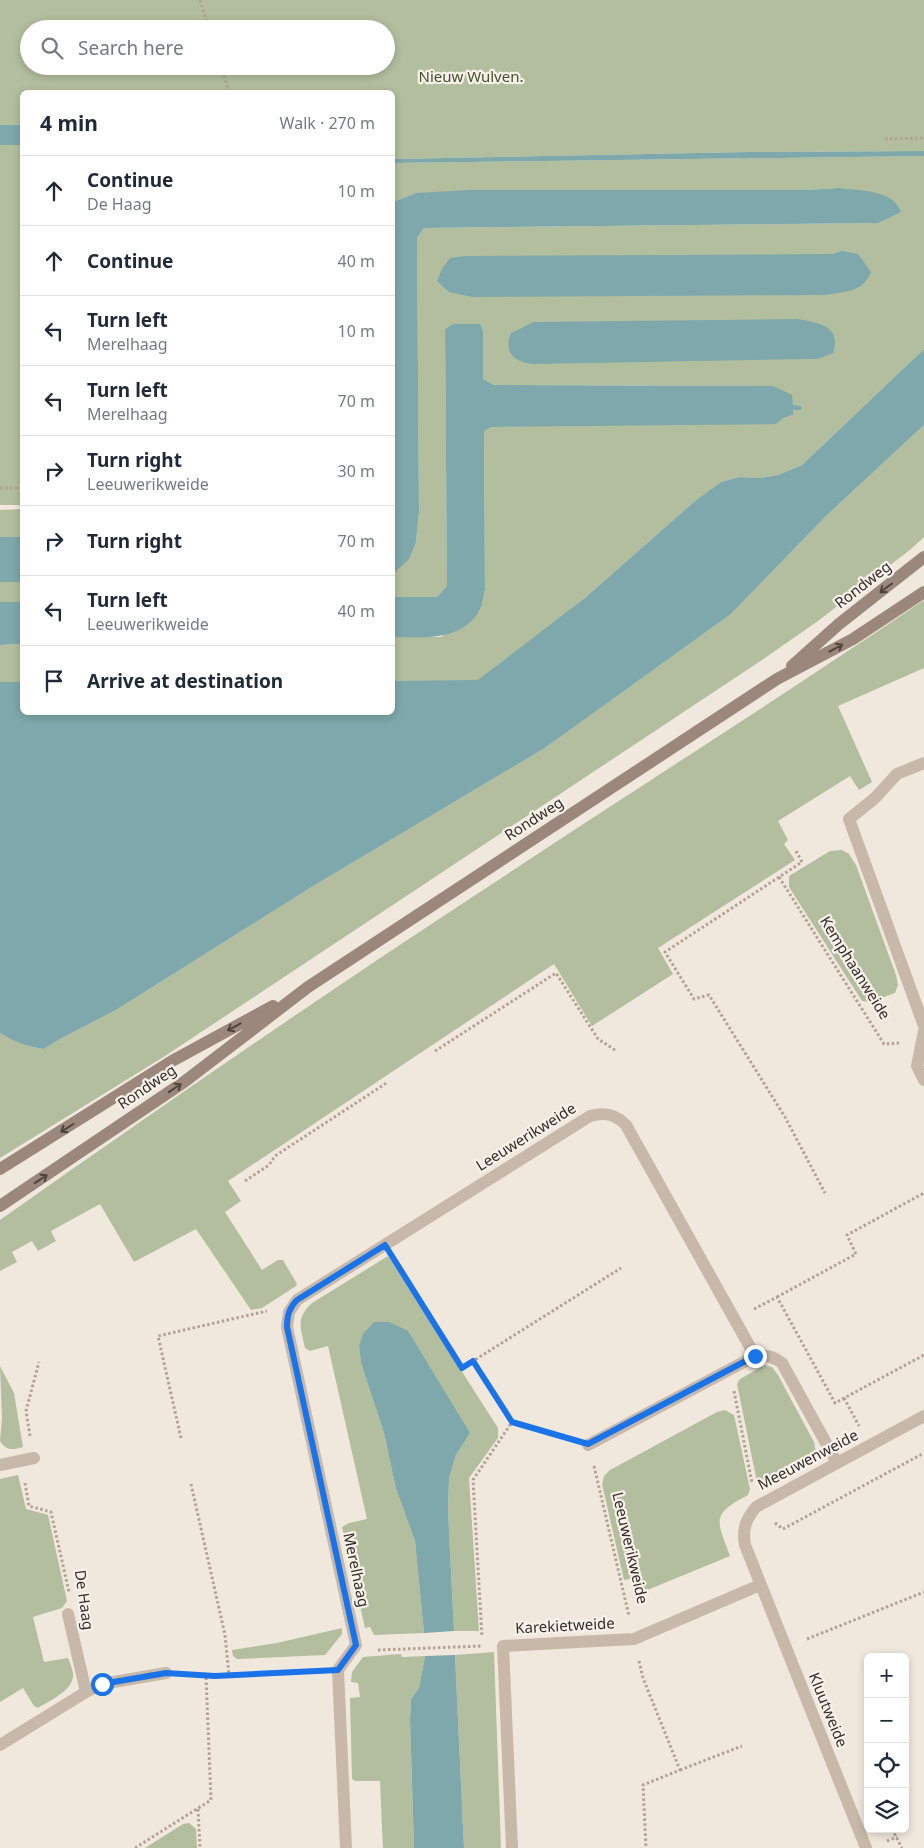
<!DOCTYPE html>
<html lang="en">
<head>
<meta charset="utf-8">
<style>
	:root { --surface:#fff; --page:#f6f6f7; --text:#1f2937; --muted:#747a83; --line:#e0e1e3 }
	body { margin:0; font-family:"Noto Sans",sans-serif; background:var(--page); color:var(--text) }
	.controls { position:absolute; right:15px; bottom:15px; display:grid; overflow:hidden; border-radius:8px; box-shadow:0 2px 8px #0003 }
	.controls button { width:45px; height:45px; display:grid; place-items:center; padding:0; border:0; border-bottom:1px solid var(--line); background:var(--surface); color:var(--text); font:25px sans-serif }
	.stop { position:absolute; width:15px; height:15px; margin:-11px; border:4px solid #1a73e8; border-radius:50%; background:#fff }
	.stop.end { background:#1a73e8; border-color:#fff; box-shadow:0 1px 5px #0008 }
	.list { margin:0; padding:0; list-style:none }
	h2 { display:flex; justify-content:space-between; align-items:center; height:65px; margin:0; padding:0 20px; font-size:21px }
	h2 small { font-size:16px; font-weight:400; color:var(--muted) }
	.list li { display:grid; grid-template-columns:32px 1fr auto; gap:15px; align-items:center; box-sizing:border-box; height:70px; padding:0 20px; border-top:1px solid var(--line) }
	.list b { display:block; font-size:19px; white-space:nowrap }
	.list p { margin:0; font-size:16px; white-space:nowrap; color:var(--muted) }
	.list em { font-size:16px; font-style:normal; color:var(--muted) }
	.icon { flex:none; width:28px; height:28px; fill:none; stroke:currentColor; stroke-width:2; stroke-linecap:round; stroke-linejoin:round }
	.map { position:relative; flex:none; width:924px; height:1848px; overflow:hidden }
	.search { position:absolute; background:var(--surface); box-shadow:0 2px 8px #0003; left:20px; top:20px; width:375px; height:55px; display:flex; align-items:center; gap:12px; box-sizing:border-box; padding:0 18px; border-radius:28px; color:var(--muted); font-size:19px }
	.panel { position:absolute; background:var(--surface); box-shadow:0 2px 8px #0003; left:20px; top:90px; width:375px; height:625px; border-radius:8px }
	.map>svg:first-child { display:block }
</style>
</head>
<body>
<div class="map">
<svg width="924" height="1848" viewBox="0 0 924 1848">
	<rect width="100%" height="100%" fill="#f0e8dd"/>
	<path fill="#b2be9e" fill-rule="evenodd" d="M 0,0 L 924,0 L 924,151 L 748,152 L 393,159 L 392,92 L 22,92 L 22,505 L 0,505 ZM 29,29 L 386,29 L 386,66 L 29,66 Z
		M 924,156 L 924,349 L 802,465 L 778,475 L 760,478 L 739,477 L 721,482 L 696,500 L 586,597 L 478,681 L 393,681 L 393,637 L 441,637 L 479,612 L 485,590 L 484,431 L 492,427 L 783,418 L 793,415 L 793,410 L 801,410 L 801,407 L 793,406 L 773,386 L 494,385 L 483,379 L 483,331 L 453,324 L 445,329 L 447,586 L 437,597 L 393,597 L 393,574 L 416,542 L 419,512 L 417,238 L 424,228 L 878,223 L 838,188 L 806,190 L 416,193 L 393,202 L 392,163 Z
		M 924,425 L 924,537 L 911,549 L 818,621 L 762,660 L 165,1056 L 0,1158 L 0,1033 C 14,1042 28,1047 44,1049 L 60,1039 L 116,1010 L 315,885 L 545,748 L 731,614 L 826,516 Z
		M 22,509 L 22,537 L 0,537 L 0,510 Z
		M 0,582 L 22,582 L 22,602 L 0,602 Z
		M 924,600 L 924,668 L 838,706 L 872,782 L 859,790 L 850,776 L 778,821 L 788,840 L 784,844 L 795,860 L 658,948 L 673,974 L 592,1026 L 554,964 L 228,1181 L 241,1201 L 225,1212 L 262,1270 L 278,1260 L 283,1260 L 297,1284 L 296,1286 L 262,1308 L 251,1310 L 196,1229 L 134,1262 L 100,1204 L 51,1231 L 56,1241 L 38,1251 L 32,1241 L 12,1252 L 17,1262 L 0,1271 L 0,1220 C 159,1108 318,998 480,892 C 628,794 778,699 924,600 Z
		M 22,644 L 22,682 L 0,682 L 0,645 Z
		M 842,850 L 849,854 L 856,865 L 896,975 L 898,985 L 895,993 L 871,1002 L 862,1001 L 789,887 L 789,876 L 830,851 Z
		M 388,1256 L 498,1428 L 498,1438 L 469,1478 L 479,1631 L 454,1631 L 448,1510 L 449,1478 L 456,1455 L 470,1433 L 389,1322 L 359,1346 L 361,1363 L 384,1433 L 396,1489 L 415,1541 L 424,1633 L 374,1635 L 370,1627 L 365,1628 L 342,1527 L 349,1523 L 367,1519 L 328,1346 L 310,1351 L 305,1348 C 301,1328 295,1319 312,1303 Z
		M 765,1365 L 772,1367 L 778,1375 L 814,1442 L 816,1452 L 812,1460 L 763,1488 L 759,1487 L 756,1477 L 737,1384 L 740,1379 Z
		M 0,1366 L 14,1393 L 23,1447 C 13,1450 6,1451 0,1441 L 2,1418 Z
		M 725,1410 L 734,1415 L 750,1489 L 748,1495 C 710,1515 717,1520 730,1556 L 640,1593 L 636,1591 L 630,1579 L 624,1580 L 602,1484 L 604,1476 L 610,1470 L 717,1412 Z
		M 18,1475 L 26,1509 L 48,1515 L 67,1601 L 62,1608 L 33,1617 L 44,1662 L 68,1658 C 70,1663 72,1668 73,1673 C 75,1690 50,1700 38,1708 L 34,1706 L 23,1688 L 0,1702 L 0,1479 Z
		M 342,1628 L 342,1634 L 325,1655 L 237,1659 L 233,1656 L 232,1650 L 277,1643 Z
		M 494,1652 L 501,1848 L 464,1848 L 455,1655 Z
		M 401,1654 L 402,1657 L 425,1656 L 419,1688 L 411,1699 L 410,1719 L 414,1848 L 383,1848 L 380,1781 L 355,1781 L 352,1779 L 350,1698 L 360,1697 L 358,1683 L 351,1682 L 352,1672 L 363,1657 Z
		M 189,1823 L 196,1829 L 197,1848 L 145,1848 L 183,1824 Z"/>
	<path fill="#7ea8ab" d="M 0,125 L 22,125 L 22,145 L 0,145 Z
		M 924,151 L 924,156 L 392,163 L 393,159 L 748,152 Z
		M 838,188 C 859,191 893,189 901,212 L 878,223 L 424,228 L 417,238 L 419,512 L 416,542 L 409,559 L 393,574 L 393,202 L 416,193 L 469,190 L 806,190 Z
		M 842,251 L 858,254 L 871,272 C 862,293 846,291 825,295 L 472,297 L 449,292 L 437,281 L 442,269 L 450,258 L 466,256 L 833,254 Z
		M 798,319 C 819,323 842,326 833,353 L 818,359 L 806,359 L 533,364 C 515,362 503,353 511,333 L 534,322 Z
		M 453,324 L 480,324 L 483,331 L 483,379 L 494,385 L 773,386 L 792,395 L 793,405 L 801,406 L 801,410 L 793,410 L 793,415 L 783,418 L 776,424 L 492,427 L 484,431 L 485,590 C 483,597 482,607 478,613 C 458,642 423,637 393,637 L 393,597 L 437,597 L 447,586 L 445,329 Z
		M 924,349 L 924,425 L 826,516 L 731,614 L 545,748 L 315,885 L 116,1010 L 60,1039 L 44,1049 C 28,1047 14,1042 0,1033 L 0,682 L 22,682 L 22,712 L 392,712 L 393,681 L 478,680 L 586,597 L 696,500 L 721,482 L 739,477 L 760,478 L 778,475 L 802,465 Z
		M 0,537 L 22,537 L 22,582 L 0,582 Z
		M 0,602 L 22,602 L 22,644 L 0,645 Z
		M 374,1322 L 389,1322 L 408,1331 L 470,1433 L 456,1455 L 449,1478 L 448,1510 L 454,1631 L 424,1633 L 415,1541 L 396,1489 L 384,1433 L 361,1363 L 359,1346 L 363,1334 Z
		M 455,1655 L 464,1848 L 414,1848 L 410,1719 L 411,1699 L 419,1688 L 425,1656 Z"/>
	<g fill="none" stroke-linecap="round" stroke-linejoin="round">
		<path stroke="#b3a294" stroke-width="3" stroke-dasharray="2.5 2.5" stroke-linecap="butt" d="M 200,0 L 209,29
			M 221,66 L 229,92
			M 885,139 L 924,138
			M 0,488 L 22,488
			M 796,851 L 802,862 L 665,952 L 694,999 L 709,995 L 785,1117 L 825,1193
			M 779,877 L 884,1044 L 899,1043
			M 435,1051 L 556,973 L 598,1039 L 615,1050
			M 245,1181 L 269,1165 L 275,1156 L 388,1082
			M 396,1263 L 462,1368 L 621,1268
			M 777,1297 L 856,1254 L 847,1235 L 924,1193
			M 754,1309 L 777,1297 L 835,1403 L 924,1355
			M 473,1361 L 512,1422 L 473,1480 L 482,1637
			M 734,1391 L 752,1483
			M 844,1398 L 859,1426
			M 512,1422 L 568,1439
			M 30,1436 L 26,1411 L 39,1362
			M 181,1438 L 158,1336 L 267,1311
			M 594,1466 L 629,1616
			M 25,1483 L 29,1506 L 51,1512 L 69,1592
			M 191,1484 L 225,1635 L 229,1675
			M 775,1523 L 783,1529 L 924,1453
			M 807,1639 L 924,1592
			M 378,1650 L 482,1646
			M 639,1661 L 643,1678 L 680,1770 L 643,1785 L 646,1848
			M 187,1674 L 215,1676 L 315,1671
			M 680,1770 L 742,1746
			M 198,1809 L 200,1848
			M 892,1829 L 902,1848
			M 887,1841 L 897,1837
			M 135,1848 L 211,1800 L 206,1676"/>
		<path stroke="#c7b8a9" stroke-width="12" d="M 0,1465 L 34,1458
			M 86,1692 L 102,1684 L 166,1673"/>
		<path stroke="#c7b8a9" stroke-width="12" d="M 924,763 L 897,774 L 875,798 L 849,819 L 924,1026
			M 924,1031 L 917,1066 L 924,1080
			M 588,1445 L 755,1356
			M 0,1745 L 86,1692 L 68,1614
			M 346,1848 L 338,1670 L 356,1645 L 287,1327 L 289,1312 L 297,1300 L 590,1116 C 605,1112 616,1114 626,1125 L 755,1356 C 765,1354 773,1356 782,1363 L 837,1463
			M 512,1848 L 503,1646 L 634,1639 L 760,1585
			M 866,1848 L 745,1545 C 742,1529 746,1519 756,1507 L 924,1416"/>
		<path stroke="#9b877b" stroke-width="12" d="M 792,666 L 839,624 L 924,557
			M 0,1169 L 172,1061 L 273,1006
			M 0,1206 L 184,1082 L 308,987 L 777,679 L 853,639 L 924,592"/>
	</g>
	<defs><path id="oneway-shaft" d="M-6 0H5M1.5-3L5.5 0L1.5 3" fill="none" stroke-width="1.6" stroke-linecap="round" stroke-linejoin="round" transform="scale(1.25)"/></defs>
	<g stroke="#4e443e">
		<use href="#oneway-shaft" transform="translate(886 588) rotate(143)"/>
		<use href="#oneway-shaft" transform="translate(836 648) rotate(-28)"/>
		<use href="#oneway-shaft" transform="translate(234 1027) rotate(151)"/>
		<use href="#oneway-shaft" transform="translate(175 1088) rotate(-34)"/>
		<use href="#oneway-shaft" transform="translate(67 1128) rotate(148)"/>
		<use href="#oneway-shaft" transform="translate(41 1179) rotate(-34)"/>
	</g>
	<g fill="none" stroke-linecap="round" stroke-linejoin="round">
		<path stroke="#1a73e8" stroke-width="6" d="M 102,1684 L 166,1673 L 215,1676 L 338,1670 L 356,1645 L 287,1327 C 287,1316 289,1308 297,1300 L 385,1245 L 462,1368 L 473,1361 L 512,1422 L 588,1444 L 755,1356"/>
	</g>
	<g text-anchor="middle" stroke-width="4.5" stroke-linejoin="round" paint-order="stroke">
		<g font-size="15" fill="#44522e" stroke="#f8f1e9">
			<text x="471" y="82">Nieuw Wulven.</text>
		</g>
		<g font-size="15" fill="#352d29" stroke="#f8f1e9">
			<text transform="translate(863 585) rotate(-38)" y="5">Rondweg</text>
			<text transform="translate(534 819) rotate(-33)" y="5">Rondweg</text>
			<text transform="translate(855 968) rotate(58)" y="5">Kemphaanweide</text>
			<text transform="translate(147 1087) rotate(-34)" y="5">Rondweg</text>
			<text transform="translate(526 1137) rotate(-32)" y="5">Leeuwerikweide</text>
			<text transform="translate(808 1460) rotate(-28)" y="5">Meeuwenweide</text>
			<text transform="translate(630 1548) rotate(77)" y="5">Leeuwerikweide</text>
			<text transform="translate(356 1570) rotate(78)" y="5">Merelhaag</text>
			<text transform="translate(84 1600) rotate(82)" y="5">De Haag</text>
			<text transform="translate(565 1626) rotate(-3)" y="5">Karekietweide</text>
			<text transform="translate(828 1710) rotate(68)" y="5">Kluutweide</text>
		</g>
	</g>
</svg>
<div class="controls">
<button>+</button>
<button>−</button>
<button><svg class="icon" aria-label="locate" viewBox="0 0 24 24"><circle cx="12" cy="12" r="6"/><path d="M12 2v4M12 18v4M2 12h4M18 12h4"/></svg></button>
<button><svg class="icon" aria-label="layers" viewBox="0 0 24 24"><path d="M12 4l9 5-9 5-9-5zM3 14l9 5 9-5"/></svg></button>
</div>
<div class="stop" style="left:102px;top:1684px"></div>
<div class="stop end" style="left:755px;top:1356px"></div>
<div class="search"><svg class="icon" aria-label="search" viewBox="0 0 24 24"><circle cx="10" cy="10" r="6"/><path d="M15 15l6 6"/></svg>Search here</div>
<section class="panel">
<h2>4 min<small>Walk · 270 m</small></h2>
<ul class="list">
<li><svg class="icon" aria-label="ahead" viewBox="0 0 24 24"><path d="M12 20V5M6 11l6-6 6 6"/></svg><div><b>Continue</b><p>De Haag</p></div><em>10 m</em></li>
<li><svg class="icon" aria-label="ahead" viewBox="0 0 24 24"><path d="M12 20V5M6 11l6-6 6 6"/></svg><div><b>Continue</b></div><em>40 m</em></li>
<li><svg class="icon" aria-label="left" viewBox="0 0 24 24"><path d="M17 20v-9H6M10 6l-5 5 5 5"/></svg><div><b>Turn left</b><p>Merelhaag</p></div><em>10 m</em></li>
<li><svg class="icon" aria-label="left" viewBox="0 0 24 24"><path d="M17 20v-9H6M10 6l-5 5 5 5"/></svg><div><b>Turn left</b><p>Merelhaag</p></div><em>70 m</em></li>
<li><svg class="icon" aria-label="right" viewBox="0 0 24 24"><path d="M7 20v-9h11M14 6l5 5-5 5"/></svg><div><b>Turn right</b><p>Leeuwerikweide</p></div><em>30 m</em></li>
<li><svg class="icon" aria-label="right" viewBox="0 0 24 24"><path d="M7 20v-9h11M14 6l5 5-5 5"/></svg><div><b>Turn right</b></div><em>70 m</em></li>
<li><svg class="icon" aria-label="left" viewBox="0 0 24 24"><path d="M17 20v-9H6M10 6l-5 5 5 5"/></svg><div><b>Turn left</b><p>Leeuwerikweide</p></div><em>40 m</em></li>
<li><svg class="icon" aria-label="arrive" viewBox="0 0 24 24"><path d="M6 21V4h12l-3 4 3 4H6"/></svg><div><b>Arrive at destination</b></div></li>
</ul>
</section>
</div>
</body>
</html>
